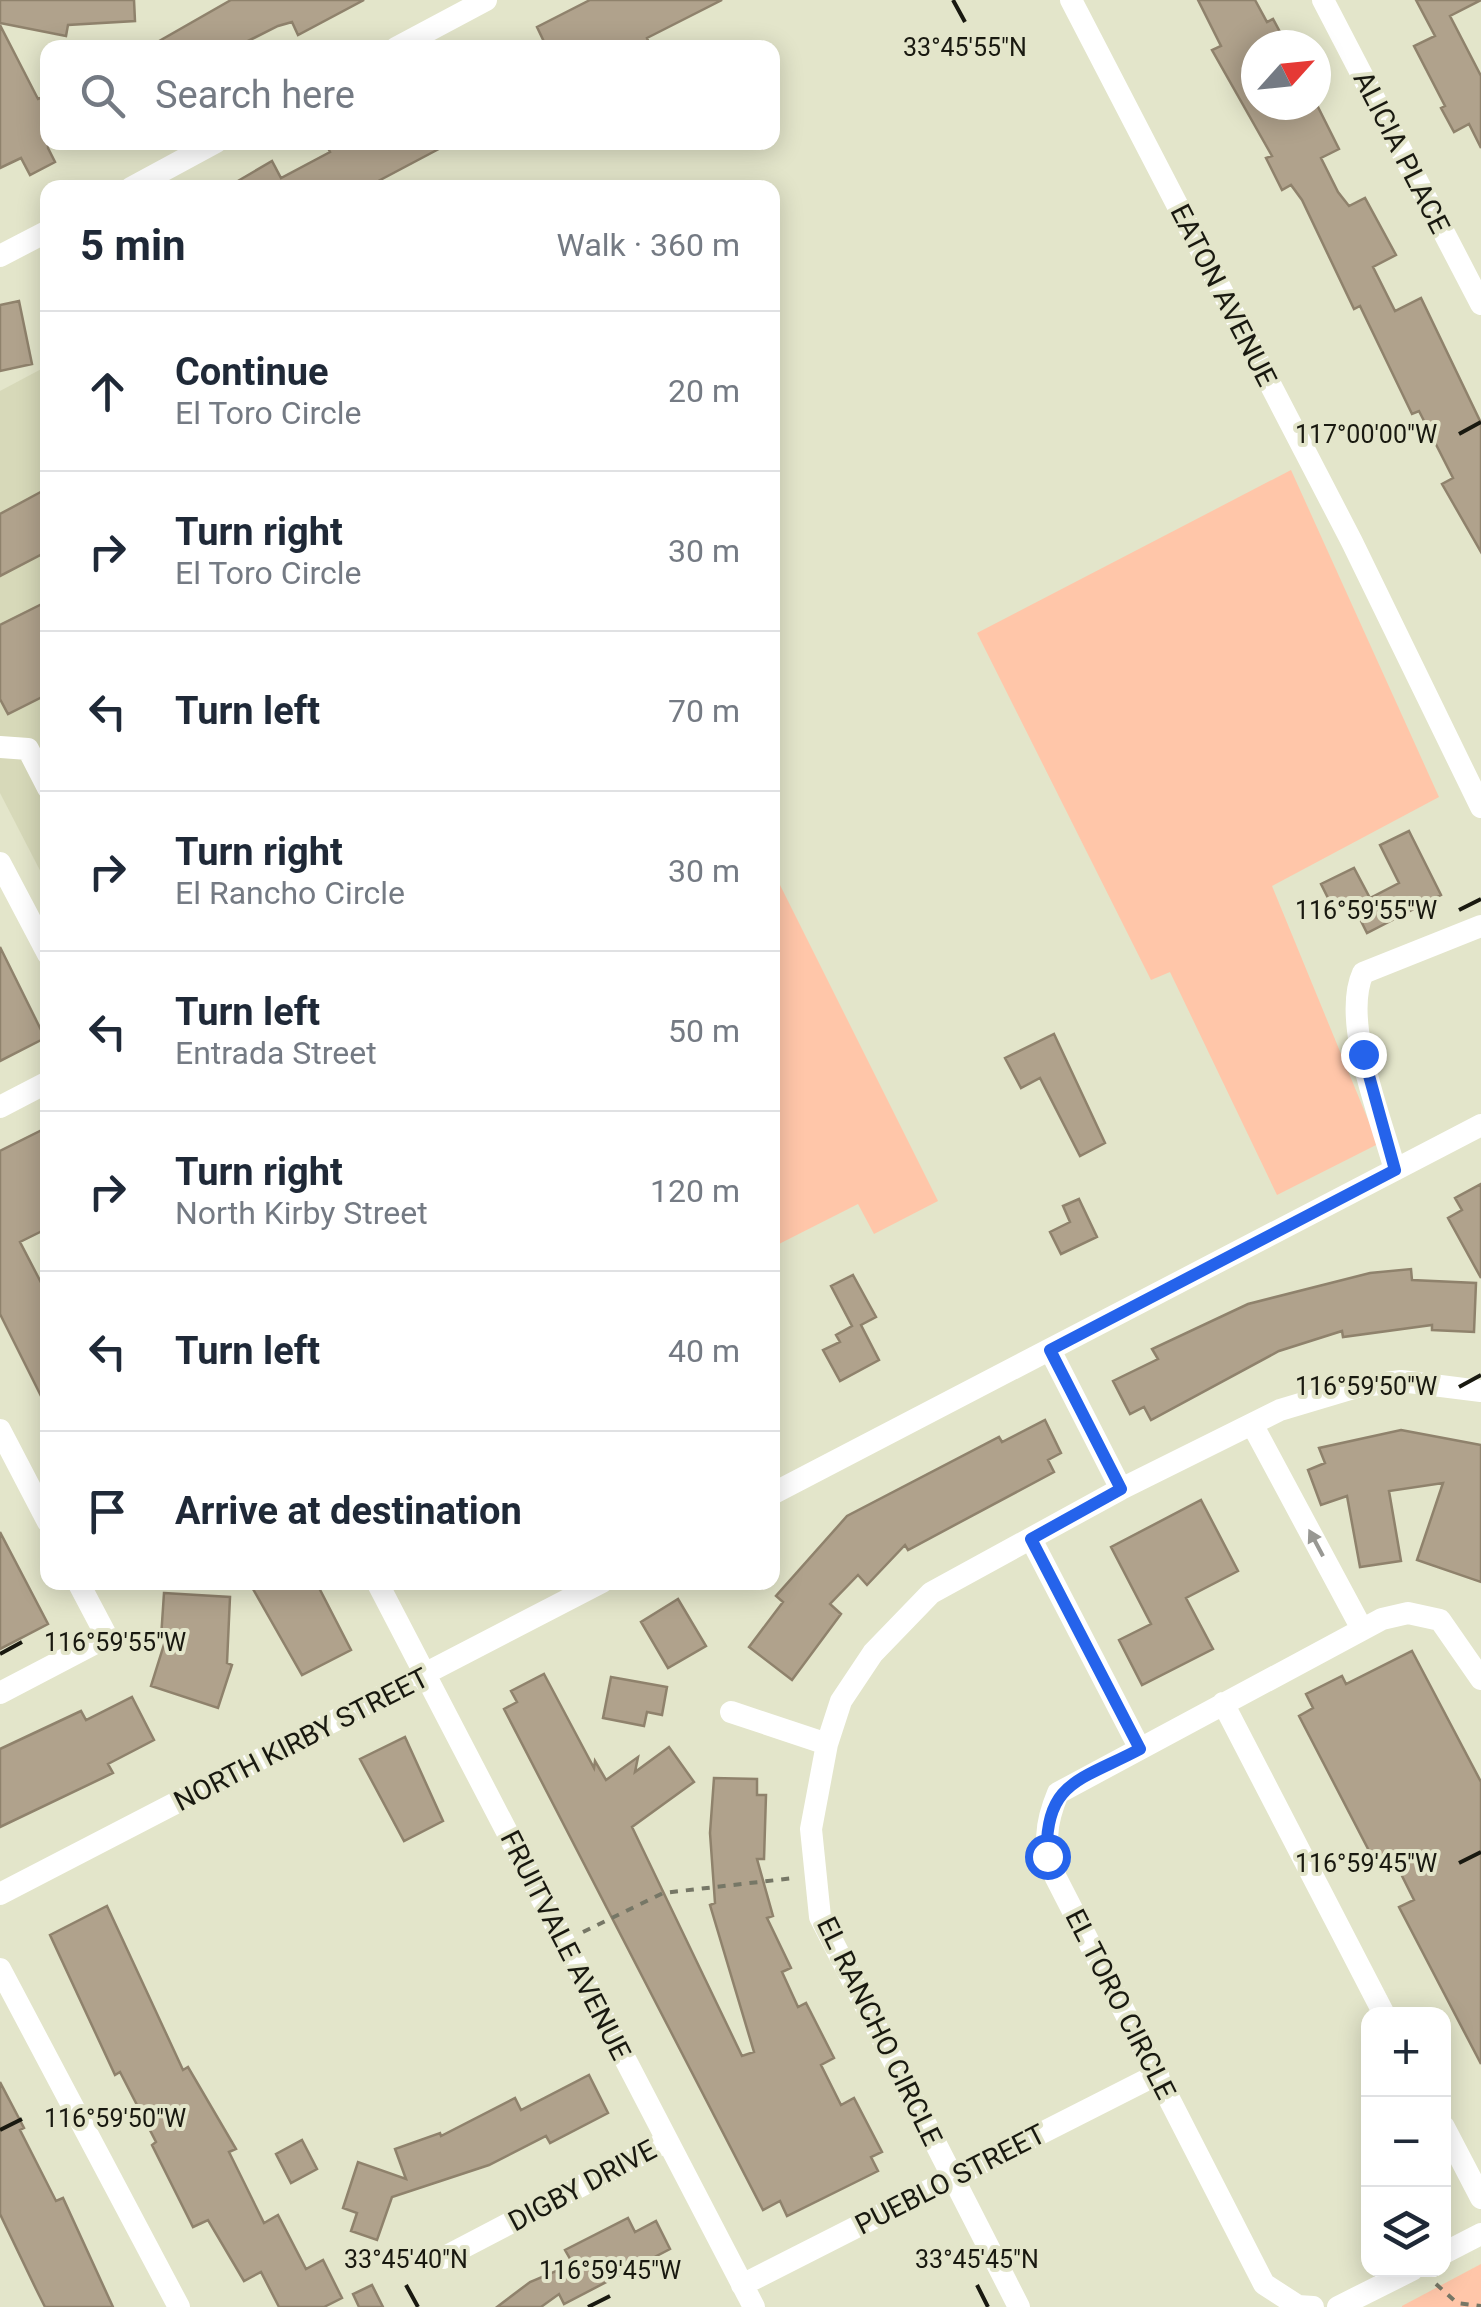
<!DOCTYPE html>
<html lang="en">
<head>
<meta charset="utf-8">
<style>
	:root { --surface:#fff; --page:#f6f6f7; --text:#1f2937; --muted:#747a83; --line:#e0e1e3 }
	body { margin:0; font-family:Roboto,sans-serif; background:var(--page); color:var(--text) }
	.controls { position:absolute; right:30px; bottom:30px; display:grid; overflow:hidden; border-radius:20px; box-shadow:0 5px 25px #0003 }
	.controls button { width:90px; height:90px; display:grid; place-items:center; padding:0; border:0; border-bottom:2px solid var(--line); background:var(--surface); color:var(--text); font:50px sans-serif }
	.compass { position:absolute; left:1241px; top:30px; width:90px; height:90px; border-radius:50%; background:var(--surface); box-shadow:0 5px 25px #0003; rotate:63deg }
	.stop { position:absolute; width:30px; height:30px; margin:-22px; border:8px solid #2563eb; border-radius:50%; background:#fff }
	.stop.end { background:#2563eb; border-color:#fff; box-shadow:0 2px 10px #0008 }
	.list { margin:0; padding:0; list-style:none }
	h2 { display:flex; justify-content:space-between; align-items:center; height:130px; margin:0; padding:0 40px; font-size:42px }
	h2 small { font-size:32px; font-weight:400; color:var(--muted) }
	.list li { display:grid; grid-template-columns:65px 1fr auto; gap:30px; align-items:center; box-sizing:border-box; height:160px; padding:0 40px; border-top:2px solid var(--line) }
	.list b { display:block; font-size:38px; white-space:nowrap }
	.list p { margin:0; font-size:32px; white-space:nowrap; color:var(--muted) }
	.list em { font-size:32px; font-style:normal; color:var(--muted) }
	.icon { flex:none; width:55px; height:55px; fill:none; stroke:currentColor; stroke-width:2; stroke-linecap:round; stroke-linejoin:round }
	.map { position:relative; flex:none; width:1481px; height:2307px; overflow:hidden }
	.search { position:absolute; background:var(--surface); box-shadow:0 5px 25px #0003; left:40px; top:40px; width:740px; height:110px; display:flex; align-items:center; gap:25px; box-sizing:border-box; padding:0 35px; border-radius:20px; color:var(--muted); font-size:38px }
	.panel { position:absolute; background:var(--surface); box-shadow:0 5px 25px #0003; left:40px; top:180px; width:740px; height:1410px; border-radius:20px }
	.map>svg:first-child { display:block }
</style>
</head>
<body>
<div class="map">
<svg width="1481" height="2307" viewBox="0 0 1481 2307">
	<rect width="100%" height="100%" fill="#e3e5ca"/>
	<path fill="#d7d9b9" d="M 47,366 L 47,884 L 0,793 L 0,391 Z"/>
	<path fill="#ffc6a9" d="M 1291,470 L 1439,797 L 1272,886 L 1378,1144 L 1277,1195 L 1170,972 L 1151,980 L 977,633 Z
		M 773,871 L 938,1201 L 874,1234 L 858,1204 L 773,1247 Z
		M 1481,2264 L 1481,2307 L 1402,2307 L 1402,2306 Z"/>
	<path fill="#b0a28c" stroke="#8f826c" stroke-width="2.5" d="M 0,0 L 134,0 L 135,21 L 68,25 L 66,36 L 0,23 Z
		M 231,0 L 364,0 L 298,35 L 292,22 L 278,26 L 246,42 L 248,48 L 147,48 Z
		M 590,0 L 722,0 L 647,38 L 651,48 L 547,48 L 537,27 Z
		M 1198,0 L 1255,0 L 1267,22 L 1273,19 L 1287,45 L 1256,45 L 1256,105 L 1317,105 L 1339,149 L 1321,158 L 1338,192 L 1349,206 L 1365,198 L 1396,255 L 1373,267 L 1395,311 L 1421,298 L 1481,423 L 1481,552 L 1442,484 L 1453,478 L 1419,411 L 1412,414 L 1360,306 L 1354,309 L 1302,200 L 1291,185 L 1282,190 L 1266,158 L 1272,156 L 1212,50 L 1221,46 Z
		M 1416,0 L 1481,0 L 1450,16 L 1481,76 L 1481,148 L 1469,124 L 1454,132 L 1441,108 L 1445,106 L 1414,46 L 1435,36 Z
		M 0,25 L 38,99 L 48,95 L 48,148 L 55,162 L 30,175 L 21,158 L 0,168 Z
		M 325,142 L 452,142 L 365,188 L 226,188 L 272,161 L 281,178 L 330,152 Z
		M 19,301 L 32,364 L 0,371 L 0,305 Z
		M 48,488 L 48,551 L 0,576 L 0,514 Z
		M 48,601 L 48,694 L 8,714 L 0,699 L 0,625 Z
		M 1409,831 L 1441,895 L 1367,933 L 1351,901 L 1334,910 L 1321,884 L 1354,868 L 1370,898 L 1399,883 L 1380,845 Z
		M 0,947 L 45,1038 L 0,1061 Z
		M 1054,1034 L 1105,1143 L 1080,1156 L 1040,1078 L 1021,1088 L 1005,1058 Z
		M 48,1127 L 48,1228 L 20,1242 L 48,1296 L 48,1410 L 0,1314 L 0,1151 Z
		M 1481,1184 L 1481,1278 L 1448,1218 L 1462,1210 L 1455,1198 Z
		M 1079,1199 L 1097,1237 L 1061,1254 L 1050,1232 L 1070,1222 L 1063,1206 Z
		M 1411,1269 L 1412,1280 L 1476,1283 L 1474,1332 L 1432,1330 L 1432,1325 L 1343,1337 L 1342,1331 L 1279,1351 L 1151,1420 L 1144,1407 L 1130,1414 L 1113,1381 L 1158,1359 L 1152,1349 L 1248,1304 L 1370,1273 Z
		M 853,1275 L 876,1317 L 861,1325 L 879,1360 L 840,1381 L 823,1350 L 840,1342 L 836,1335 L 852,1326 L 831,1286 Z
		M 1045,1420 L 1061,1453 L 1048,1460 L 1054,1472 L 908,1550 L 905,1545 L 867,1585 L 858,1575 L 830,1604 L 841,1614 L 792,1680 L 749,1647 L 783,1602 L 776,1596 L 847,1516 L 999,1437 L 1002,1442 Z
		M 1401,1430 L 1481,1445 L 1481,1582 L 1417,1560 L 1443,1483 L 1389,1491 L 1401,1561 L 1360,1567 L 1347,1496 L 1321,1505 L 1308,1470 L 1325,1463 L 1319,1448 Z
		M 1201,1500 L 1238,1571 L 1186,1598 L 1213,1649 L 1142,1685 L 1119,1640 L 1151,1624 L 1111,1547 Z
		M 0,1532 L 48,1624 L 0,1649 Z
		M 249,1582 L 316,1582 L 351,1650 L 302,1675 Z
		M 164,1593 L 230,1597 L 227,1663 L 232,1665 L 218,1708 L 151,1686 L 166,1638 L 161,1638 Z
		M 678,1599 L 706,1646 L 668,1668 L 641,1622 Z
		M 1412,1651 L 1481,1782 L 1481,2064 L 1399,1907 L 1414,1900 L 1394,1860 L 1378,1868 L 1299,1716 L 1313,1708 L 1306,1694 L 1342,1676 L 1346,1684 Z
		M 544,1674 L 594,1768 L 595,1761 L 606,1780 L 638,1757 L 635,1772 L 669,1747 L 694,1782 L 632,1827 L 742,2056 L 754,2052 L 710,1905 L 715,1903 L 710,1833 L 714,1778 L 757,1779 L 757,1795 L 766,1795 L 764,1859 L 757,1859 L 773,1916 L 767,1918 L 791,1968 L 782,1972 L 798,2007 L 806,2003 L 834,2058 L 821,2065 L 841,2105 L 854,2098 L 882,2152 L 871,2157 L 878,2171 L 787,2216 L 780,2201 L 763,2210 L 504,1709 L 517,1702 L 511,1691 Z
		M 611,1677 L 667,1687 L 662,1715 L 647,1712 L 644,1726 L 603,1718 Z
		M 132,1697 L 154,1740 L 108,1764 L 113,1773 L 0,1827 L 0,1749 L 81,1711 L 86,1720 Z
		M 405,1737 L 443,1821 L 404,1841 L 360,1759 Z
		M 107,1906 L 183,2070 L 188,2067 L 236,2149 L 229,2152 L 264,2223 L 278,2215 L 306,2269 L 323,2260 L 342,2298 L 324,2307 L 279,2307 L 261,2272 L 244,2281 L 208,2220 L 193,2227 L 152,2145 L 156,2142 L 120,2072 L 115,2075 L 50,1935 Z
		M 589,2075 L 608,2113 L 550,2143 L 546,2136 L 489,2165 L 392,2197 L 377,2240 L 351,2231 L 357,2213 L 343,2208 L 358,2162 L 406,2179 L 395,2149 L 440,2133 L 441,2136 L 515,2098 L 521,2110 Z
		M 0,2082 L 24,2128 L 20,2130 L 56,2201 L 63,2198 L 113,2307 L 45,2307 L 36,2289 L 0,2214 Z
		M 302,2140 L 317,2169 L 291,2183 L 276,2154 Z
		M 628,2218 L 635,2232 L 656,2221 L 670,2249 L 564,2304 L 559,2294 L 541,2307 L 497,2307 L 530,2282 L 573,2264 L 565,2250 Z
		M 372,2285 L 383,2307 L 359,2307 L 353,2294 Z"/>
	<g fill="none" stroke-linecap="round" stroke-linejoin="round">
		<path stroke="#767766" stroke-width="4" stroke-dasharray="8 8" stroke-linecap="butt" d="M 583,1932 L 663,1893 L 794,1878
			M 1436,2284 L 1457,2303 L 1481,2306"/>
		<path stroke="#fff" stroke-width="22" d="M 1071,0 L 1352,542 L 1481,807
			M 1323,0 L 1481,304
			M 396,48 L 486,0
			M 131,188 L 216,142
			M 0,256 L 48,231
			M 0,747 L 28,749 L 48,788
			M 0,863 L 48,954
			M 0,1107 L 48,1082
			M 1395,1170 C 1381,1118 1341,1021 1363,973 L 1481,926
			M 1050,1350 L 1121,1489
			M 1252,1424 L 1362,1629
			M 0,1430 L 48,1522
			M 772,1494 L 1481,1125
			M 1031,1539 L 1140,1749
			M 377,1582 L 754,2307
			M 0,1693 L 107,1637 L 78,1582
			M 1223,1703 L 1384,2014
			M 731,1712 L 827,1744
			M 0,1894 L 602,1582
			M 0,1969 L 179,2307
			M 1444,2127 L 1481,2198
			M 1444,2253 L 1481,2234
			M 443,2258 L 667,2141
			M 742,2285 L 1158,2074
			M 1019,2307 L 820,1917 L 811,1829 L 827,1744 L 841,1701 L 873,1653 L 931,1593 L 1121,1489 L 1280,1410 L 1357,1387 L 1401,1381 L 1481,1391
			M 1313,2307 L 1298,2306 L 1264,2284 L 1056,1878 C 1043,1846 1045,1824 1058,1793 L 1382,1619 L 1408,1613 L 1440,1620 L 1481,1679
			M 1338,2307 L 1412,2270"/>
	</g>
	<defs><path id="oneway-solid" d="M-6-.8H1V-3.2L6.5 0L1 3.2V.8H-6Z" transform="scale(2.5)"/></defs>
	<use fill="#989893" href="#oneway-solid" transform="translate(1316 1543) rotate(-118)"/>
	<g fill="none" stroke-linecap="round" stroke-linejoin="round">
		<path stroke="#2563eb" stroke-width="12" d="M 1047,1856 C 1044,1781 1082,1780 1140,1749 L 1031,1539 L 1121,1489 L 1050,1350 L 1395,1170 L 1363,1054"/>
	</g>
	<path fill="none" stroke="#191910" stroke-width="4" d="M 953,0 L 965,22M 1459,434 L 1481,422M 1459,910 L 1481,899M 1459,1387 L 1481,1375M 0,1654 L 22,1642M 1459,1863 L 1481,1852M 0,2130 L 22,2119M 406,2285 L 418,2307M 977,2285 L 988,2307M 588,2307 L 610,2296"/>
	<g text-anchor="middle" stroke-width="8" stroke-linejoin="round" paint-order="stroke">
		<g font-size="28" fill="#191910" stroke="#e3e5ca">
			<text transform="translate(1402 152) rotate(63)" y="10">ALICIA PLACE</text>
			<text transform="translate(1224 295) rotate(63)" y="10">EATON AVENUE</text>
			<text transform="translate(301 1739) rotate(-27)" y="10">NORTH KIRBY STREET</text>
			<text transform="translate(566 1945) rotate(63)" y="10">FRUITVALE AVENUE</text>
			<text transform="translate(1121 2004) rotate(63)" y="10">EL TORO CIRCLE</text>
			<text transform="translate(880 2031) rotate(64)" y="10">EL RANCHO CIRCLE</text>
			<text transform="translate(950 2179) rotate(-27)" y="10">PUEBLO STREET</text>
			<text transform="translate(582 2185) rotate(-28)" y="10">DIGBY DRIVE</text>
		</g>
	</g>
	<g font-size="25" text-anchor="middle" fill="#191910" stroke="#e3e5ca" stroke-width="8" stroke-linejoin="round" paint-order="stroke">
		<text x="965" y="56">33°45'55"N</text>
		<text x="1366" y="443">117°00'00"W</text>
		<text x="1366" y="919">116°59'55"W</text>
		<text x="1366" y="1395">116°59'50"W</text>
		<text x="115" y="1651">116°59'55"W</text>
		<text x="1366" y="1872">116°59'45"W</text>
		<text x="115" y="2127">116°59'50"W</text>
		<text x="406" y="2268">33°45'40"N</text>
		<text x="977" y="2268">33°45'45"N</text>
		<text x="610" y="2279">116°59'45"W</text>
	</g>
</svg>
<div class="controls">
<button>+</button>
<button>−</button>
<button><svg class="icon" aria-label="layers" viewBox="0 0 24 24"><path d="M12 4l9 5-9 5-9-5zM3 14l9 5 9-5"/></svg></button>
</div>
<svg class="compass" viewBox="-18 -18 36 36"><path d="M0-13l5 13h-10z" fill="#e53935"/><path d="M0 13l5-13h-10z" fill="#747a83"/></svg>
<div class="stop" style="left:1047px;top:1856px"></div>
<div class="stop end" style="left:1363px;top:1054px"></div>
<div class="search"><svg class="icon" aria-label="search" viewBox="0 0 24 24"><circle cx="10" cy="10" r="6"/><path d="M15 15l6 6"/></svg>Search here</div>
<section class="panel">
<h2>5 min<small>Walk · 360 m</small></h2>
<ul class="list">
<li><svg class="icon" aria-label="ahead" viewBox="0 0 24 24"><path d="M12 20V5M6 11l6-6 6 6"/></svg><div><b>Continue</b><p>El Toro Circle</p></div><em>20 m</em></li>
<li><svg class="icon" aria-label="right" viewBox="0 0 24 24"><path d="M7 20v-9h11M14 6l5 5-5 5"/></svg><div><b>Turn right</b><p>El Toro Circle</p></div><em>30 m</em></li>
<li><svg class="icon" aria-label="left" viewBox="0 0 24 24"><path d="M17 20v-9H6M10 6l-5 5 5 5"/></svg><div><b>Turn left</b></div><em>70 m</em></li>
<li><svg class="icon" aria-label="right" viewBox="0 0 24 24"><path d="M7 20v-9h11M14 6l5 5-5 5"/></svg><div><b>Turn right</b><p>El Rancho Circle</p></div><em>30 m</em></li>
<li><svg class="icon" aria-label="left" viewBox="0 0 24 24"><path d="M17 20v-9H6M10 6l-5 5 5 5"/></svg><div><b>Turn left</b><p>Entrada Street</p></div><em>50 m</em></li>
<li><svg class="icon" aria-label="right" viewBox="0 0 24 24"><path d="M7 20v-9h11M14 6l5 5-5 5"/></svg><div><b>Turn right</b><p>North Kirby Street</p></div><em>120 m</em></li>
<li><svg class="icon" aria-label="left" viewBox="0 0 24 24"><path d="M17 20v-9H6M10 6l-5 5 5 5"/></svg><div><b>Turn left</b></div><em>40 m</em></li>
<li><svg class="icon" aria-label="arrive" viewBox="0 0 24 24"><path d="M6 21V4h12l-3 4 3 4H6"/></svg><div><b>Arrive at destination</b></div></li>
</ul>
</section>
</div>
</body>
</html>
